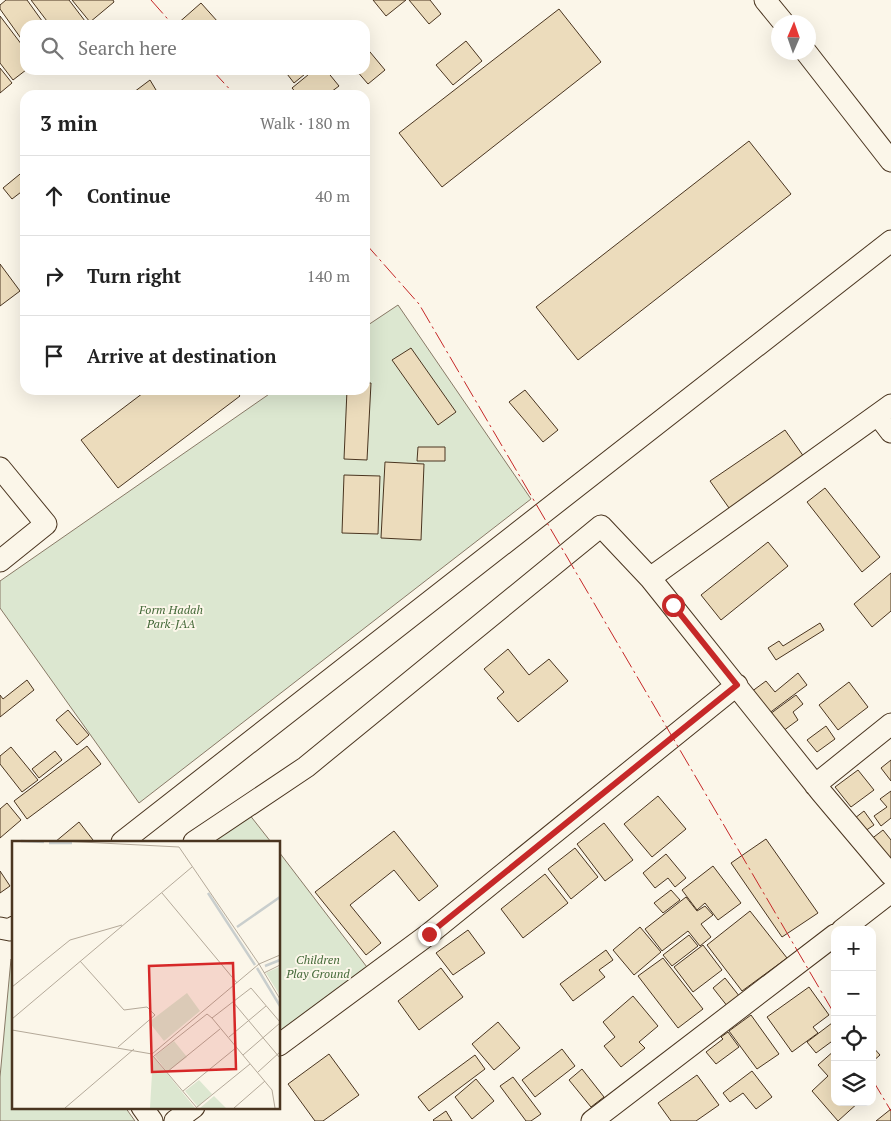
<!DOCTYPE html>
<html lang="en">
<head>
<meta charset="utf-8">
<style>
	:root { --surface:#fff; --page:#f2f2f2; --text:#222; --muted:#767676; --line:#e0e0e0 }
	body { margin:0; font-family:"PT Serif",serif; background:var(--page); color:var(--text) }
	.controls { position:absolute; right:15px; bottom:15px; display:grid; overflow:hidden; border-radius:10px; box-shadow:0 5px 20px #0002 }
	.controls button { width:45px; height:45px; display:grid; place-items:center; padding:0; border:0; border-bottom:1px solid var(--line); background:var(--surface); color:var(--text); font:25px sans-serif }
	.compass { position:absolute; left:771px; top:15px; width:45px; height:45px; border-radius:50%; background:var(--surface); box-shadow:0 5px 20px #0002; rotate:2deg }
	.stop { position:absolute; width:15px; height:15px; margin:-11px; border:4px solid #c62828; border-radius:50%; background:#fff }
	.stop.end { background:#c62828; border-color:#fff; box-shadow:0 1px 5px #0008 }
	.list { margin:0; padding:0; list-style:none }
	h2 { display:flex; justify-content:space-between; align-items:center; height:65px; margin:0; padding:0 20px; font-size:21px }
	h2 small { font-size:16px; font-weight:400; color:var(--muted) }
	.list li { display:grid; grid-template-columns:32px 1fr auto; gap:15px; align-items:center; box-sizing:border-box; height:80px; padding:0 20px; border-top:1px solid var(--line) }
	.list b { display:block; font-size:19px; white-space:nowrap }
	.list em { font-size:16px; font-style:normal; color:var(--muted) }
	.icon { flex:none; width:28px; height:28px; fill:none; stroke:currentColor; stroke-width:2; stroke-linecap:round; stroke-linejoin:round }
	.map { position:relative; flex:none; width:891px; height:1121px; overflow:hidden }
	.search { position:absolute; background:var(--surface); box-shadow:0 5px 20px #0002; left:20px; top:20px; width:350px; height:55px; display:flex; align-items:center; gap:12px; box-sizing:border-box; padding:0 18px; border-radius:15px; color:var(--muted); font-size:19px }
	.panel { position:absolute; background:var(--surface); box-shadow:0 5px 20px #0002; left:20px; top:90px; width:350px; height:305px; border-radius:15px }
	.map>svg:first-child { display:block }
</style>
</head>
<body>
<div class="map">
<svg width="891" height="1121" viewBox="0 0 891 1121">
	<rect width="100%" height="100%" fill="#fbf6e9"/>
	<path fill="#dce7d0" stroke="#887966" d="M 398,305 L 531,499 L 139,803 L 0,608 L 0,581 L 275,390 L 365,390 L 365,327 Z
		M 245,809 L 271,842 L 199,842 Z
		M 279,852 L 373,975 L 279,1044 Z
		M 11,959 L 14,963 L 14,1107 L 125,1107 L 135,1121 L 0,1121 L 0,1077 Z"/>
	<path fill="#ecdcbc" stroke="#4a3520" d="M 6,0 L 27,0 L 45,25 L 25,25 L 25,44 L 0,9 L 0,5 Z
		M 31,0 L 69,0 L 88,25 L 50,25 Z
		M 72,0 L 113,0 L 114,2 L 90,22 Z
		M 373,0 L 406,0 L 386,16 Z
		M 409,0 L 430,0 L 441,14 L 429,24 Z
		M 201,3 L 218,22 L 214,25 L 176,25 Z
		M 559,9 L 601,62 L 442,187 L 399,133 Z
		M 0,16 L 25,49 L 26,70 L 13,80 L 0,63 Z
		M 466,41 L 482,61 L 453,85 L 436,65 Z
		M 365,46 L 385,70 L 368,84 L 356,70 L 365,70 Z
		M 0,68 L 12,83 L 0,93 Z
		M 284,70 L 310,70 L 294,83 Z
		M 314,70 L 326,70 L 339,86 L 327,95 L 298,95 L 292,88 Z
		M 150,80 L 159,95 L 130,95 Z
		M 749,141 L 791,194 L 578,360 L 536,307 Z
		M 25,170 L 25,189 L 12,199 L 3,188 Z
		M 0,264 L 20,291 L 0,306 Z
		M 411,348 L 456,412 L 438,425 L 392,360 Z
		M 365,383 L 371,383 L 367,460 L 344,459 L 347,390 L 365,390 Z
		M 147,390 L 235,390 L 240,396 L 118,488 L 81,440 Z
		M 525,390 L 558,430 L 543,442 L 509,402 Z
		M 785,430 L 809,464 L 734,515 L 710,481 Z
		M 418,447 L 445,447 L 445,461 L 417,461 Z
		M 385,462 L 424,464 L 421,540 L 381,538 Z
		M 344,475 L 380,476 L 378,534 L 342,533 Z
		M 825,488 L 880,557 L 862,572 L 807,502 Z
		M 768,542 L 788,566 L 721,620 L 701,595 Z
		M 891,573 L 891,611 L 872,627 L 854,604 Z
		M 820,623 L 824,630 L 776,660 L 768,648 L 779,641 L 783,646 Z
		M 508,649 L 529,675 L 549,659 L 568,681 L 518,722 L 497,698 L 504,692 L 484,669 Z
		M 798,673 L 807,685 L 768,714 L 751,692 L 766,681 L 775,692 Z
		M 27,680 L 34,690 L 0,717 L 0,695 L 3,699 Z
		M 849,682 L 868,707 L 838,730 L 819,705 Z
		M 796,695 L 803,704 L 793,712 L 798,720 L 783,731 L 770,714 Z
		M 68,710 L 89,735 L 77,745 L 56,720 Z
		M 826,726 L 835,739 L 817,752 L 807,740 Z
		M 87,746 L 101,764 L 27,819 L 14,801 Z
		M 11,747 L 38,780 L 22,792 L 0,764 L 0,756 Z
		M 55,751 L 62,760 L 39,778 L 32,769 Z
		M 891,760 L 891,781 L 881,768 Z
		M 858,770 L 874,790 L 851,807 L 835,787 Z
		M 891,791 L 891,818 L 881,826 L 874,816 L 887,807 L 880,799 Z
		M 658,796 L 686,829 L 652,857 L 624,824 Z
		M 7,803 L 21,820 L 0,838 L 0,809 Z
		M 864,811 L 874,825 L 865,831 L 855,818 Z
		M 79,822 L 93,840 L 90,842 L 55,842 Z
		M 604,823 L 633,860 L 605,881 L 577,844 Z
		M 883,830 L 891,840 L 891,866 L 870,840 Z
		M 394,831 L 438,886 L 419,901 L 394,870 L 350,905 L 381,943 L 366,955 L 315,892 Z
		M 766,839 L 818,913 L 782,937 L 731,863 Z
		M 575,848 L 598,877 L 571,899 L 548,869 Z
		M 666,854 L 686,878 L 675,887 L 668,878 L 655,888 L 643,873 Z
		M 713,866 L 741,903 L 718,920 L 705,903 L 697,910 L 682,890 Z
		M 0,871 L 10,886 L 0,893 Z
		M 545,874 L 568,903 L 523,938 L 501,909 Z
		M 671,890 L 680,900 L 663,913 L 654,903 Z
		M 686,897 L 697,911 L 705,906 L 713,915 L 701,924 L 711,937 L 700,946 L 688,931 L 662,951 L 645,929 Z
		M 750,911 L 787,958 L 742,991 L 707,945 Z
		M 640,927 L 661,952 L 634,975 L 613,950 Z
		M 468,930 L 485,953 L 453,975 L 436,953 Z
		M 689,935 L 698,946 L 672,966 L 663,955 Z
		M 703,945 L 722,970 L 693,992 L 674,967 Z
		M 606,950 L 613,960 L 599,970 L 605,977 L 573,1001 L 560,984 Z
		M 663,958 L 703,1009 L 678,1028 L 638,976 Z
		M 441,968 L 463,997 L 419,1030 L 398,1001 Z
		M 725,978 L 740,997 L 728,1007 L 713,988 Z
		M 809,987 L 829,1015 L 813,1027 L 818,1033 L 792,1052 L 767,1017 Z
		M 633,996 L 658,1026 L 639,1042 L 645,1048 L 621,1067 L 604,1046 L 615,1037 L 603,1022 Z
		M 751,1015 L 779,1054 L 757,1069 L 729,1031 Z
		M 498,1022 L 520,1048 L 494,1070 L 472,1044 Z
		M 832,1023 L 835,1026 L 835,1039 L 816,1053 L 807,1042 Z
		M 728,1032 L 739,1047 L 716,1064 L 706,1052 L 723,1039 L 721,1037 Z
		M 872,1046 L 880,1055 L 872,1062 Z
		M 562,1049 L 575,1066 L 535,1097 L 522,1080 Z
		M 835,1050 L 835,1102 L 859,1102 L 838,1121 L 812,1091 L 828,1076 L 818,1065 Z
		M 329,1054 L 359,1095 L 323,1121 L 315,1121 L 288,1084 Z
		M 475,1055 L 485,1069 L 429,1111 L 418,1097 Z
		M 582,1069 L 604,1097 L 591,1107 L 569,1080 Z
		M 752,1071 L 772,1097 L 756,1109 L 743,1093 L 730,1102 L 723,1093 Z
		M 697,1075 L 719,1105 L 696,1121 L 671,1121 L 658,1103 Z
		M 513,1077 L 541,1114 L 531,1121 L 526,1121 L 500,1086 Z
		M 476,1079 L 494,1101 L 472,1119 L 455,1097 Z
		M 891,1109 L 891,1121 L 876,1121 Z
		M 446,1111 L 452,1121 L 434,1121 L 433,1120 Z"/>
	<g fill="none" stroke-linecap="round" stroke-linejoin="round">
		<g stroke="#4a3520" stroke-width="23">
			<path id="minor" d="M 765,0 L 783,22
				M 806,52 L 891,161
				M 878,415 L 891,432
				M 0,468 L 46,524 L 0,561
				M 650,578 L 821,792 L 891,875
				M 815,785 L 891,724
				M 122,842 L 891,241
				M 194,842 L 306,767 L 601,526 L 650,578 L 891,405
				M 0,928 L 10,930 L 14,927
				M 842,930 L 891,892
				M 279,1045 L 429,934 L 737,685
				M 142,1107 L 152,1121
				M 175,1121 L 194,1107
				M 592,1121 L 835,935"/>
		</g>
		<use href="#minor" stroke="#fbf6e9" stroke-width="21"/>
		<path stroke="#c62828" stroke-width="1" stroke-dasharray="18 4 2.5 4" stroke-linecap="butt" d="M 151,0 L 173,25
			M 212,70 L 235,95
			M 365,243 L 419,304 L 835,1015
			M 872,1079 L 891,1111"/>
	</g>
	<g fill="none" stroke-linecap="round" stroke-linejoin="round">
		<path stroke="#c62828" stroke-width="6" d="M 429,934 L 737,685 L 673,605"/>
	</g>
	<g text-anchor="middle" stroke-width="4" stroke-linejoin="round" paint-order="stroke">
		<g font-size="12" font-style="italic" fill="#436837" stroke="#fbf6e9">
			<text x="171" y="614">Form Hadah<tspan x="171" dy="14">Park-JAA</tspan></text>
			<text x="318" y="964">Children<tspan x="318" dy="14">Play Ground</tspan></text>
		</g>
	</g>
	<g transform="translate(12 841)">
		<rect width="268" height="268" fill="#fbf6e9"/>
		<path d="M 267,126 L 267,153 L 254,132 ZM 175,152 L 188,170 L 152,200 L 137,181 ZM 162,200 L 175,216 L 155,231 L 143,215 ZM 141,215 L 183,267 L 138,267 ZM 187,239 L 200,253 L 186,266 L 173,250 ZM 202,255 L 214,267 L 188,267 Z" fill="#dce7d0"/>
		<path fill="none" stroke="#c9cecd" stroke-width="2.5" d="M 9,0 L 32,1M 37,2 L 60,2M 196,52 L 243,124M 225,86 L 268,56M 253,125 L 268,119M 245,127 L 268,165"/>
		<path fill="none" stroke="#b4a999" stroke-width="1" d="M 50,0 L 167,6 L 247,123M 150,52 L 225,142M 268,114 L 247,123 L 268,158M 68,120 L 112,169 L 135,166 L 143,174 L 106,206M 252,132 L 268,124M 0,146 L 58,99 L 110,84M 221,161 L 268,217M 200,177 L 260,249 L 263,267M 0,178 L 180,26M 0,189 L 140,213 L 247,123M 217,196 L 254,165M 231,214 L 268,182M 141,215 L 185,267M 142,215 L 195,173 L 200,177 L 239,147 L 268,181M 155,231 L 208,188M 246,231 L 268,211M 171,250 L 225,206M 185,266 L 238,223M 53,267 L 122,208M 222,267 L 253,240"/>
		<path fill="#d62828" fill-opacity="0.15" stroke="#d62828" stroke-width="2.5" d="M 221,122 L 224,228 L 140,231 L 137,125 Z"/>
		<rect width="268" height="268" fill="none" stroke="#4a3520" stroke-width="2.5"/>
	</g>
</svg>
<div class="controls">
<button>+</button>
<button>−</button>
<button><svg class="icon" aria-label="locate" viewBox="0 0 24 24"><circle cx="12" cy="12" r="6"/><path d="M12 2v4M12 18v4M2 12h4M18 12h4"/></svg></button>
<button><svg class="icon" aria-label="layers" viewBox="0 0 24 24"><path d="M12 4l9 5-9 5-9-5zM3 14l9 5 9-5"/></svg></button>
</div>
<svg class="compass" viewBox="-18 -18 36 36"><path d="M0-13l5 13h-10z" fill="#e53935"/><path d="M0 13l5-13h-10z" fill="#767676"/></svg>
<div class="stop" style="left:673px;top:605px"></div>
<div class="stop end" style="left:429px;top:934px"></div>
<div class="search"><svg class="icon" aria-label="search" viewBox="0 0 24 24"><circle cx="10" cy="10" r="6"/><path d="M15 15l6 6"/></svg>Search here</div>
<section class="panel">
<h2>3 min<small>Walk · 180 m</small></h2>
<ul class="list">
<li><svg class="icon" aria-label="ahead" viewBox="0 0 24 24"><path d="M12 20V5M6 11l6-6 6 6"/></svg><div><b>Continue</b></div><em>40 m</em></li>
<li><svg class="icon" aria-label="right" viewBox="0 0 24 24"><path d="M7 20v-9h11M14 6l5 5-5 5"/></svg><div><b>Turn right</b></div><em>140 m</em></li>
<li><svg class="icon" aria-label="arrive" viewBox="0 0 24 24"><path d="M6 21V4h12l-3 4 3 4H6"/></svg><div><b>Arrive at destination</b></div></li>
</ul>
</section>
</div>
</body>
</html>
